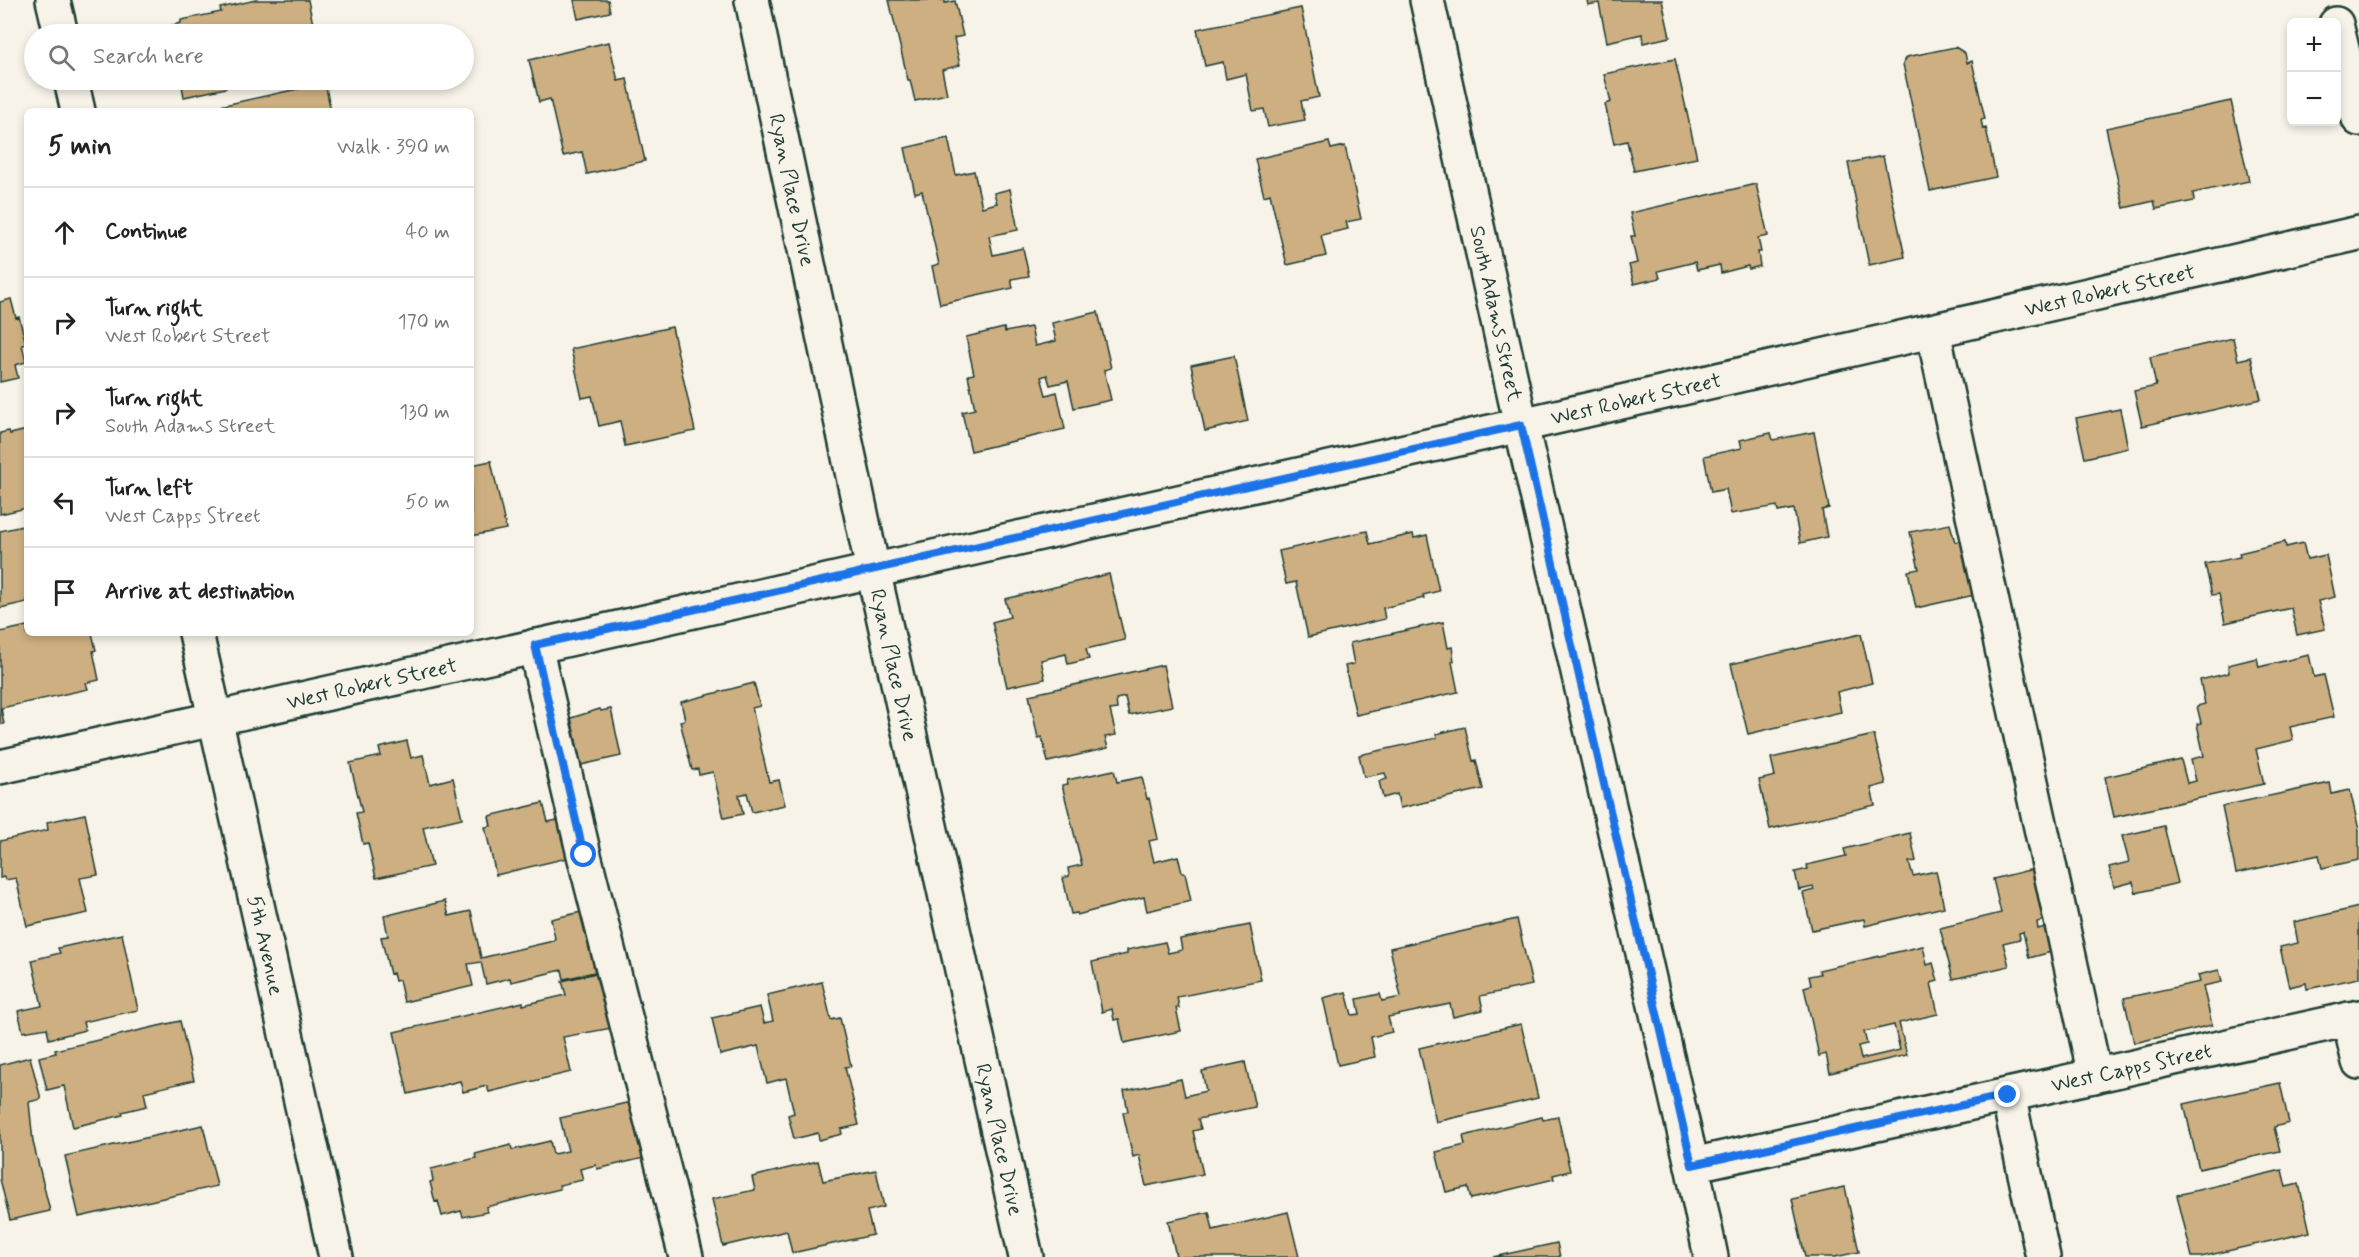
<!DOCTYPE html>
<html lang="en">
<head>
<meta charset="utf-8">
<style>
	:root { --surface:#fff; --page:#f6f6f6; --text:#222; --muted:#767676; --line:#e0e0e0 }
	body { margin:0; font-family:Mynerve,sans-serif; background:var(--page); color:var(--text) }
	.controls { position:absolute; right:18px; top:18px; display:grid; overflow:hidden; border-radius:9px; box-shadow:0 3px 9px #0003 }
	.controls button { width:54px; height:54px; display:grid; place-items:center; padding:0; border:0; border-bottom:2px solid var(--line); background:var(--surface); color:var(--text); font:30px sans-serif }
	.stop { position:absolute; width:18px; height:18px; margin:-14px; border:4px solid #1a73e8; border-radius:50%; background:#fff }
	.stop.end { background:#1a73e8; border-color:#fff; box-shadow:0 2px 6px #0008 }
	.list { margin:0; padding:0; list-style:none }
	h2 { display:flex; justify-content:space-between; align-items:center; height:78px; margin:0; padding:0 24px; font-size:26px }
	h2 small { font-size:20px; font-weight:400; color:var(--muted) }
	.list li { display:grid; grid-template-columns:39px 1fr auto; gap:18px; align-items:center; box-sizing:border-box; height:90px; padding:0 24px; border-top:2px solid var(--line) }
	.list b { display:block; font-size:22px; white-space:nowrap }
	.list p { margin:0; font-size:20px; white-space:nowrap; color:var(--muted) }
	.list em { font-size:20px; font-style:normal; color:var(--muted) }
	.icon { flex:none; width:33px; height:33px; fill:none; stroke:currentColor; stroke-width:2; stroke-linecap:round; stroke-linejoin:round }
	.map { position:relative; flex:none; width:2359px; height:1257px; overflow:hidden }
	.search { position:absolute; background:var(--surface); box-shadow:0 3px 9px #0003; left:24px; top:24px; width:450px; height:66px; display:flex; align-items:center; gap:15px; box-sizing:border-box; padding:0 21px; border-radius:33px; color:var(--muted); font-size:22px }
	.panel { position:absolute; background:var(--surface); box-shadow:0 3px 9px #0003; left:24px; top:108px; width:450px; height:528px; border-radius:9px }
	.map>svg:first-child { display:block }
</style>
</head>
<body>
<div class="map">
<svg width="2359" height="1257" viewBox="0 0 2359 1257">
	<rect width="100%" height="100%" fill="#f7f3e8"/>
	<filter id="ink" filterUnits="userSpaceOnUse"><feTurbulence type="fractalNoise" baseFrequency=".0167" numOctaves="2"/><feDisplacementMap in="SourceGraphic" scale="12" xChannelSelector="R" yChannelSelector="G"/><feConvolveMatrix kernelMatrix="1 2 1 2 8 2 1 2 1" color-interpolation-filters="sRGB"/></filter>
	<g filter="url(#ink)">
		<path fill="#cdaf81" stroke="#1f3d34" stroke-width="1.5" fill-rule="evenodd" d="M 256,0 L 308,0 L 315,34 L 171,34 L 169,26 L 181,23 L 181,20 L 221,12 L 220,8 Z
			M 574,0 L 608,0 L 610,12 L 578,19 Z
			M 889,0 L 945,0 L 945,3 L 955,1 L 963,36 L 954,38 L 960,65 L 942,70 L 947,94 L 915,101 L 910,80 L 908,80 Z
			M 1587,0 L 1662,0 L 1670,37 L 1643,43 L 1642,34 L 1607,42 L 1599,3 L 1588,5 Z
			M 1301,8 L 1319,97 L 1301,101 L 1305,120 L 1268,127 L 1264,109 L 1253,111 L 1246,74 L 1226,79 L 1223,62 L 1205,66 L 1197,29 Z
			M 609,42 L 618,81 L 627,79 L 645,161 L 587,174 L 582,152 L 563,156 L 550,99 L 539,102 L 529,60 Z
			M 1955,47 L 1965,53 L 1967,63 L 1972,61 L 1985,119 L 1981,120 L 1983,129 L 1986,128 L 1996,177 L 1930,191 L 1903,64 L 1907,57 Z
			M 1675,59 L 1697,158 L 1634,171 L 1627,141 L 1614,144 L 1605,104 L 1611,102 L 1604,74 Z
			M 181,80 L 240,80 L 224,83 L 226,88 L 184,97 Z
			M 325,83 L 331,111 L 207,111 L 206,109 Z
			M 2231,101 L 2249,181 L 2193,193 L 2194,201 L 2156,209 L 2154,201 L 2124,208 L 2106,128 Z
			M 948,138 L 956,175 L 974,171 L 982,207 L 997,203 L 994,193 L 1010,189 L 1018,230 L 989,236 L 993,255 L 1023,248 L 1029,276 L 1011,279 L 1013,288 L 940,304 L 932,266 L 939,264 L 922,191 L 915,193 L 905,148 Z
			M 1329,142 L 1331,149 L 1345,146 L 1361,219 L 1346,222 L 1348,229 L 1321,235 L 1326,256 L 1287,265 L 1270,194 L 1264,196 L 1255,159 Z
			M 1883,156 L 1905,257 L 1869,265 L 1848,163 Z
			M 1756,184 L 1768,236 L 1758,238 L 1761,252 L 1758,252 L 1760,266 L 1749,269 L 1748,266 L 1721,273 L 1720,265 L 1697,270 L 1695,262 L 1658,271 L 1660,278 L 1634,284 L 1629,265 L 1637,263 L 1631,236 L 1635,236 L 1630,213 Z
			M 11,299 L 16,318 L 19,317 L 26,344 L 22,345 L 26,362 L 15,365 L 18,378 L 0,382 L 0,302 Z
			M 1098,312 L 1111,368 L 1104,370 L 1111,400 L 1074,408 L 1068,381 L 1050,385 L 1047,375 L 1041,377 L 1046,395 L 1057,392 L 1065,429 L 971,451 L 962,412 L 975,409 L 968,375 L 974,374 L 966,337 L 1004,328 L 1005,332 L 1031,327 L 1035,346 L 1056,341 L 1052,323 Z
			M 672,327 L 695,431 L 625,446 L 620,421 L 599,426 L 592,396 L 582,398 L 571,349 Z
			M 2233,338 L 2238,360 L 2251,357 L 2261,399 L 2142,426 L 2134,391 L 2156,386 L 2150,357 Z
			M 1234,356 L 1248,421 L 1205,431 L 1191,365 Z
			M 2120,409 L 2128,448 L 2085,458 L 2076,418 Z
			M 27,430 L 27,508 L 0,514 L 0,433 L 9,431 L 10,434 Z
			M 1814,432 L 1829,508 L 1822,510 L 1827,537 L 1800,543 L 1794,509 L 1778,512 L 1777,506 L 1731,514 L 1726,489 L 1711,492 L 1704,456 L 1742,448 L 1740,440 L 1771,433 L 1773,440 Z
			M 491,461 L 506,529 L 471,536 L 471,465 Z
			M 1950,524 L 1955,542 L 1967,539 L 1979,594 L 1916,608 L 1908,571 L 1919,569 L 1910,532 Z
			M 27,525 L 27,602 L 0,608 L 0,531 Z
			M 1367,531 L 1370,544 L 1413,534 L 1414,538 L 1427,535 L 1439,591 L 1423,595 L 1424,598 L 1383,608 L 1385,619 L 1308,637 L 1296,582 L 1286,584 L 1279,551 Z
			M 2285,542 L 2286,547 L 2303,543 L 2307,559 L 2326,555 L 2335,597 L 2318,601 L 2325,629 L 2297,635 L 2291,608 L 2225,623 L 2219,594 L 2212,595 L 2205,564 L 2240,557 L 2239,553 Z
			M 1109,574 L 1125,640 L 1086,649 L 1089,659 L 1068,664 L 1066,654 L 1041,660 L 1045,679 L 1007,687 L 992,622 L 1010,617 L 1005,599 Z
			M 1443,622 L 1448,648 L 1452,647 L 1454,661 L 1452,662 L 1458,692 L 1356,715 L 1345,666 L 1354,664 L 1350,643 Z
			M 27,626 L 27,633 L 92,633 L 96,650 L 93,651 L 99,680 L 86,683 L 88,689 L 1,708 L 4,724 L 0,724 L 0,632 Z
			M 1861,634 L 1872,683 L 1837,692 L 1841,712 L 1748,734 L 1731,664 Z
			M 2309,655 L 2314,677 L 2324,675 L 2334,717 L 2290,727 L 2293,740 L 2256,749 L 2264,784 L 2114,817 L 2105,777 L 2181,760 L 2187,783 L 2196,781 L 2191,759 L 2204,756 L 2197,724 L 2201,723 L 2197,706 L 2205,704 L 2200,680 L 2229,673 L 2228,665 L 2257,658 L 2259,667 Z
			M 1163,665 L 1172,706 L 1129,715 L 1125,697 L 1116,699 L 1117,709 L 1110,710 L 1116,735 L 1105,737 L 1108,748 L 1048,762 L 1042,737 L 1038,738 L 1029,695 Z
			M 754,683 L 760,706 L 752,708 L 769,782 L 779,780 L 785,805 L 752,812 L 747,793 L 739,795 L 743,814 L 724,818 L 713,772 L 699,775 L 698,769 L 692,770 L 680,721 L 685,720 L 681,702 Z
			M 600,709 L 601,711 L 611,709 L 621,756 L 581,765 L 571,718 Z
			M 1465,727 L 1473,761 L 1476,760 L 1483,789 L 1400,808 L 1397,794 L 1383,798 L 1379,781 L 1387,779 L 1385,773 L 1364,777 L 1359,755 L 1437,738 L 1436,734 Z
			M 1874,735 L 1886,784 L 1871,788 L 1875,805 L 1770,829 L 1759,780 L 1775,776 L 1771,758 Z
			M 407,741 L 411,758 L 423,755 L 430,784 L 453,778 L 462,818 L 423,827 L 432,866 L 376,878 L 368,843 L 363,844 L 356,813 L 362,812 L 350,763 L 381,756 L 379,748 Z
			M 1114,770 L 1117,782 L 1142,777 L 1147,799 L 1149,798 L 1158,839 L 1149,841 L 1154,862 L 1178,856 L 1182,873 L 1185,873 L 1191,901 L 1147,911 L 1144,897 L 1077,915 L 1077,913 L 1071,914 L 1063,878 L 1069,876 L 1068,868 L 1082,865 L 1062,785 L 1068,784 L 1067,780 Z
			M 2330,783 L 2332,794 L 2350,790 L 2359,830 L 2359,860 L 2322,868 L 2319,855 L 2236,873 L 2222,806 Z
			M 543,803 L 548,822 L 558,820 L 567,858 L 496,875 L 485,827 L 491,826 L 489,816 Z
			M 85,814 L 98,875 L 80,878 L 88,913 L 27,926 L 16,878 L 5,880 L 4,877 L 0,878 L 0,841 L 48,830 L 47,822 Z
			M 2164,826 L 2178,883 L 2136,893 L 2133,882 L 2114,887 L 2109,867 L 2129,862 L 2122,836 Z
			M 1910,833 L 1916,861 L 1909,862 L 1913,876 L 1936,871 L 1944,907 L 1865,926 L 1864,919 L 1812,930 L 1803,893 L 1814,890 L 1813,887 L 1799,890 L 1795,872 L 1808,869 L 1807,865 L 1846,856 L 1844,849 Z
			M 2045,866 L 2057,917 L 2037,922 L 2038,929 L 2052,925 L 2059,950 L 2029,958 L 2023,932 L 2019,933 L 2020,939 L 2003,943 L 2009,966 L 1953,979 L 1940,928 L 2001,913 L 1993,879 Z
			M 445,901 L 449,916 L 471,911 L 481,958 L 553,941 L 555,938 L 551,919 L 590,910 L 603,970 L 564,979 L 562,970 L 511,982 L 510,978 L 486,984 L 481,962 L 468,964 L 473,986 L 404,1002 L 399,980 L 395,981 L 393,973 L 390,974 L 381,937 L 388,936 L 384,916 Z
			M 2359,907 L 2359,978 L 2307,989 L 2306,983 L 2289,987 L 2280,947 L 2298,943 L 2294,922 Z
			M 1517,919 L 1532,985 L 1480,996 L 1483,1010 L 1453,1017 L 1450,1004 L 1388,1017 L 1392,1032 L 1371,1037 L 1375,1057 L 1338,1065 L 1323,998 L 1346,992 L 1352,1015 L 1360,1014 L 1357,999 L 1380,994 L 1382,1001 L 1401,997 L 1390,948 Z
			M 1250,925 L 1261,980 L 1177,997 L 1179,1008 L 1176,1008 L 1181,1031 L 1124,1043 L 1119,1019 L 1114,1020 L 1112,1009 L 1102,1012 L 1092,962 L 1127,954 L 1127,950 L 1165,942 L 1168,953 L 1182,950 L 1180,939 Z
			M 122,934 L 138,1010 L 83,1022 L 85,1030 L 49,1039 L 47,1028 L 23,1032 L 18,1011 L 42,1006 L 32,960 L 60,953 L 58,948 Z
			M 1923,946 L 1927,965 L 1933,963 L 1938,981 L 1931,983 L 1938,1014 L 1899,1023 L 1907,1055 L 1830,1073 L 1826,1054 L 1819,1056 L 1804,987 L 1811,985 L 1809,976 L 1820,974 L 1819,970 ZM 1894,1025 L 1900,1050 L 1861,1059 L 1858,1046 L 1867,1044 L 1864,1032 Z
			M 2219,970 L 2222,982 L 2203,986 L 2212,1025 L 2134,1043 L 2124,998 L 2200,982 L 2198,975 Z
			M 605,971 L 612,1028 L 563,1037 L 571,1072 L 489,1092 L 487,1086 L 463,1092 L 460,1081 L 408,1094 L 394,1032 L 523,1002 L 523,1005 L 566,995 L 562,981 Z
			M 822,982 L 831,1020 L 840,1018 L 851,1066 L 845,1067 L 859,1125 L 841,1129 L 842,1134 L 819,1140 L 818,1133 L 794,1139 L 788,1115 L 794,1113 L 786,1078 L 767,1083 L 758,1046 L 720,1055 L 712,1018 L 760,1007 L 764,1023 L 773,1021 L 767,995 Z
			M 180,1021 L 194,1080 L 144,1092 L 147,1106 L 122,1112 L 123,1115 L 73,1127 L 64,1086 L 47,1090 L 39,1057 L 56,1053 L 55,1050 Z
			M 1521,1024 L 1538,1098 L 1436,1122 L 1419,1048 Z
			M 30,1057 L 41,1099 L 29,1102 L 33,1142 L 50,1211 L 10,1220 L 0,1179 L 0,1065 Z
			M 1245,1062 L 1255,1107 L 1198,1119 L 1201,1129 L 1193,1131 L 1203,1174 L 1146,1186 L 1139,1155 L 1133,1157 L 1123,1113 L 1128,1111 L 1124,1091 L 1181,1079 L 1185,1096 L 1206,1091 L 1202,1071 Z
			M 2280,1083 L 2289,1123 L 2274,1127 L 2280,1151 L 2199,1169 L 2184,1104 Z
			M 631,1102 L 644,1158 L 597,1169 L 596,1165 L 580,1169 L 583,1180 L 559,1185 L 560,1189 L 486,1207 L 487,1212 L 463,1217 L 461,1211 L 442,1216 L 438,1201 L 435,1202 L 430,1182 L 433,1181 L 431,1169 L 476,1158 L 475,1154 L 511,1145 L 512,1150 L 550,1141 L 553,1154 L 568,1151 L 560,1118 Z
			M 1542,1117 L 1543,1120 L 1558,1117 L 1570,1171 L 1553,1175 L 1554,1179 L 1471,1199 L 1468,1187 L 1446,1192 L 1436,1152 L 1465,1145 L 1463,1136 Z
			M 203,1125 L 217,1186 L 79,1217 L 65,1156 Z
			M 818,1161 L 823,1181 L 876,1170 L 884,1207 L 867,1211 L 873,1235 L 792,1253 L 787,1231 L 723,1246 L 712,1199 L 755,1190 L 752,1177 Z
			M 2282,1170 L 2286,1187 L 2299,1184 L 2310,1232 L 2201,1257 L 2192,1257 L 2177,1195 Z
			M 1845,1187 L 1859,1252 L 1835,1257 L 1805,1257 L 1792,1199 Z
			M 1209,1212 L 1213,1230 L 1288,1212 L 1299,1257 L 1170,1257 L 1176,1256 L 1168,1221 Z
			M 1557,1243 L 1560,1257 L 1493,1257 Z"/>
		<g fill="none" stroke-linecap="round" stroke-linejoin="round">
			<g stroke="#1f3d34" stroke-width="38">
				<g id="minor">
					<path d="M 53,0 L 61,34"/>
					<path id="s1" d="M 752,0 L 873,570 L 1026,1257"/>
					<path id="s2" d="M 1427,0 L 1521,425 L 1692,1165 L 1711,1257"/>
					<path d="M 2336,24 L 2359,119"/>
					<path d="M 71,80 L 78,111"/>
					<path d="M 1933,331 L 2095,1076"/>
					<path id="s3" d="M 196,633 L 336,1257"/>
					<path d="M 535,646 L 584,855 L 686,1257"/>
					<path id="s4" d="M 0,767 L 1521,425 L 2359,233"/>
					<path d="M 2349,1019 L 2359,1062"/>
					<path d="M 2008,1095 L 2043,1257"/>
					<path id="s5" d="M 1692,1165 L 2359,1017"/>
				</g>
			</g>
			<use href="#minor" stroke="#f7f3e8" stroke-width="33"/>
		</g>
	</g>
	<g fill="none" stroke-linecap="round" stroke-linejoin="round" filter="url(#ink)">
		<path stroke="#1a73e8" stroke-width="8" d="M 584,855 L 535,645 L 1521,425 L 1692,1165 L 2008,1095"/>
	</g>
	<g text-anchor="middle" stroke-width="4.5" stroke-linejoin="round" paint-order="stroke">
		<g font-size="21" fill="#1f3d34" stroke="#f7f3e8">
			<text dy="7" stroke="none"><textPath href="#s1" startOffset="194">Ryan Place Drive</textPath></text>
			<text dy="7" stroke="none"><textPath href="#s4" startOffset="2163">West Robert Street</textPath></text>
			<text dy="7" stroke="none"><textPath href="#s2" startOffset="321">South Adams Street</textPath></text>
			<text dy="7" stroke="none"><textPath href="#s4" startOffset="1677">West Robert Street</textPath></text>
			<text dy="7" stroke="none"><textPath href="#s1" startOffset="680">Ryan Place Drive</textPath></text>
			<text dy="7" stroke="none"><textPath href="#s4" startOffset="381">West Robert Street</textPath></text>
			<text dy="7" stroke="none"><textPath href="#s3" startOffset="320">5th Avenue</textPath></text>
			<text dy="7" stroke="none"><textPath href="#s5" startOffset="450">West Capps Street</textPath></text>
			<text dy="7" stroke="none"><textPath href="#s1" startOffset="1166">Ryan Place Drive</textPath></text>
		</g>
	</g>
</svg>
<div class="controls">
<button>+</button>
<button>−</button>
</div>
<div class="stop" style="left:584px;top:855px"></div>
<div class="stop end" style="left:2008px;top:1095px"></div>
<div class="search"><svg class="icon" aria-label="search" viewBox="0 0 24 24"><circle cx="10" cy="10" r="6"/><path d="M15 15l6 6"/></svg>Search here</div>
<section class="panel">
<h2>5 min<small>Walk · 390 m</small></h2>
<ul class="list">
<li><svg class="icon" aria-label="ahead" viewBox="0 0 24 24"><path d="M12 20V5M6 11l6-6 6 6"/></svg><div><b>Continue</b></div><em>40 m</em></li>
<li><svg class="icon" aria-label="right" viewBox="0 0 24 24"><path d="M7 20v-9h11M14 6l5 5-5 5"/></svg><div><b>Turn right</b><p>West Robert Street</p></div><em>170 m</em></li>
<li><svg class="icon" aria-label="right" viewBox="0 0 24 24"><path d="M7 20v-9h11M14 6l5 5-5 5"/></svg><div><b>Turn right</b><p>South Adams Street</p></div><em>130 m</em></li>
<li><svg class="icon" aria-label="left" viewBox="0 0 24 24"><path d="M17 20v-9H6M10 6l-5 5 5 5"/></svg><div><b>Turn left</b><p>West Capps Street</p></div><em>50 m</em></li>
<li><svg class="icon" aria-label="arrive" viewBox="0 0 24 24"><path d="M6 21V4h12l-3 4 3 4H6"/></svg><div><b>Arrive at destination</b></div></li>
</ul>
</section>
</div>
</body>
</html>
